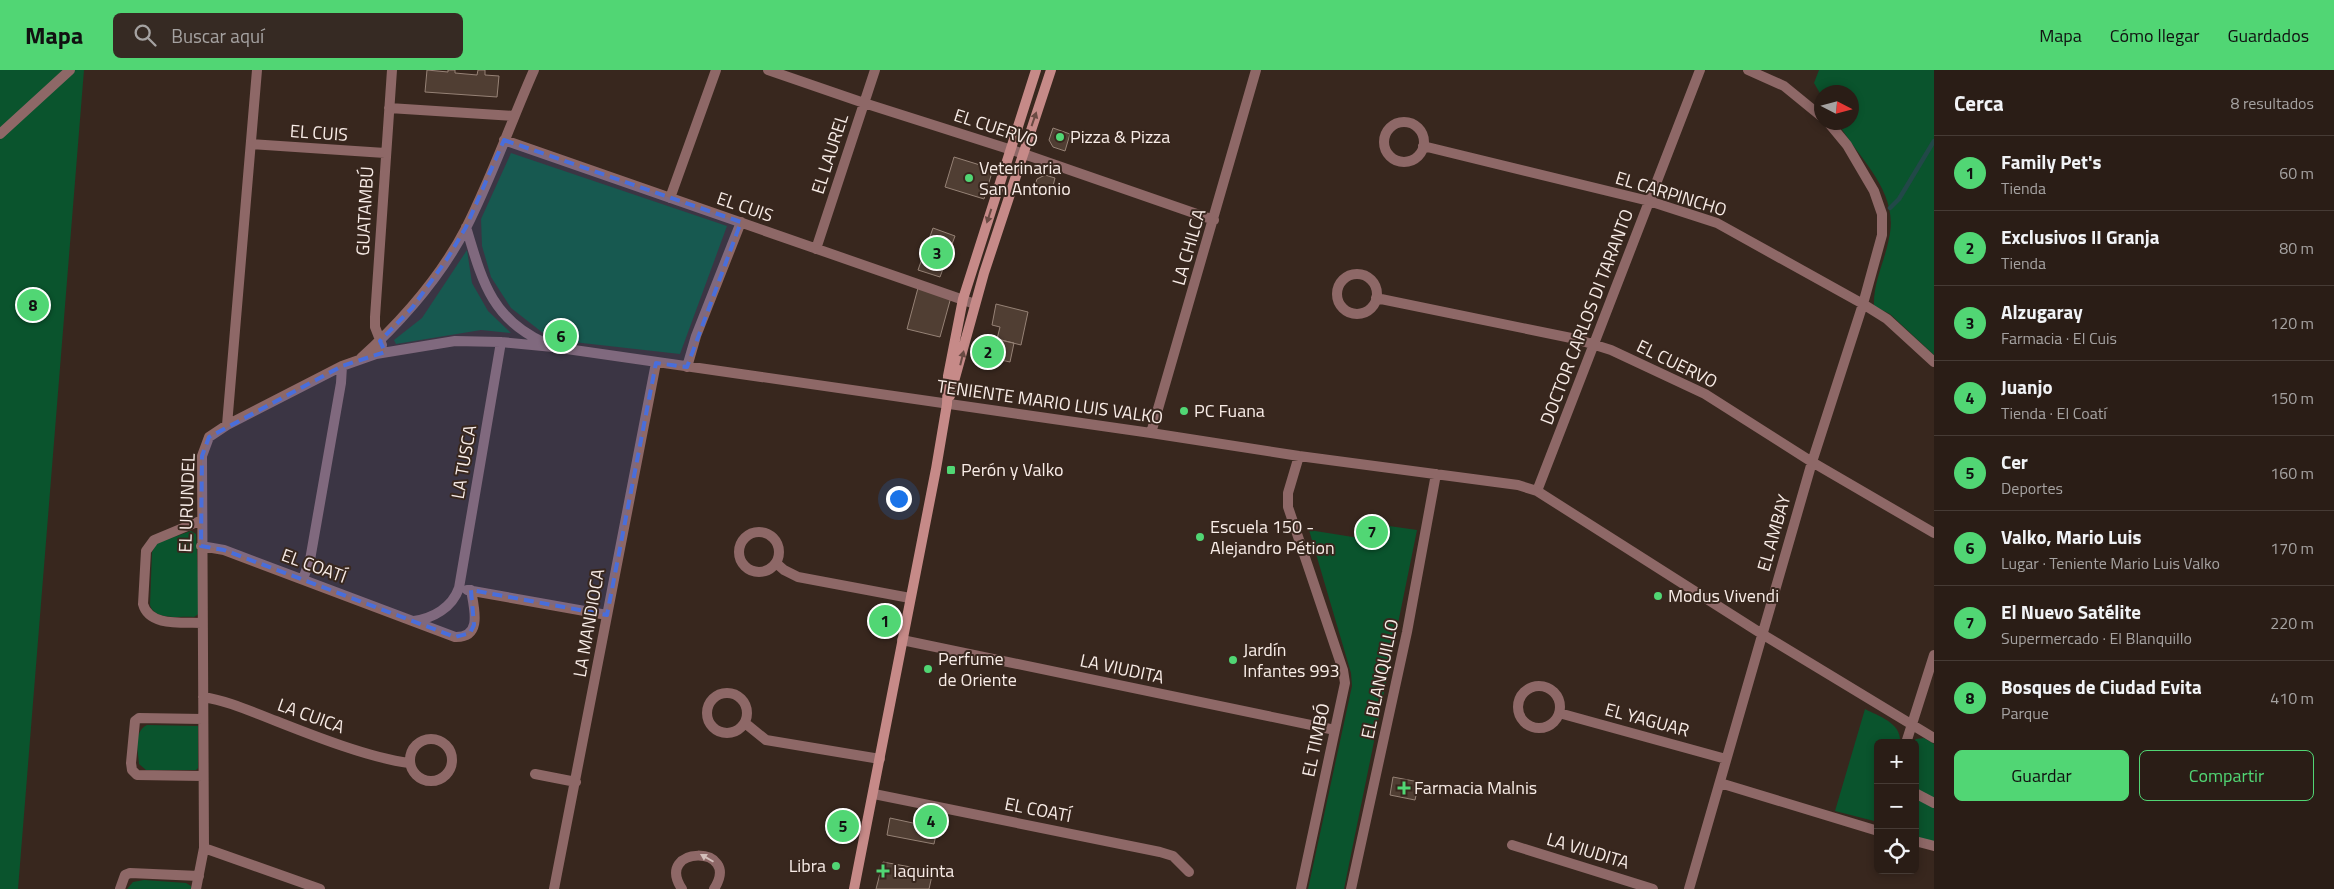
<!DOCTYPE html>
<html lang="es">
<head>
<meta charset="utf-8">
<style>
	:root { --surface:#2a1d16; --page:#362a23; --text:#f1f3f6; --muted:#a5a2a1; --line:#463b35; --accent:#51d674 }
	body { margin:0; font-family:"Titillium Web",sans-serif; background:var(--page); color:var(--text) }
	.controls { position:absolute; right:15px; bottom:15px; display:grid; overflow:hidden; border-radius:8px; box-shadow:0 2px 8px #0003 }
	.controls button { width:45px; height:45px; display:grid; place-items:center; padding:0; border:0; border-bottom:1px solid var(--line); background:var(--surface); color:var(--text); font:25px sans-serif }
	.compass { position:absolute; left:1814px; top:15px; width:45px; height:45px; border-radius:50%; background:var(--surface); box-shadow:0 2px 8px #0003; rotate:96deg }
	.you { position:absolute; left:898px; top:428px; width:18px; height:18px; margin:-12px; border:4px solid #fff; border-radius:50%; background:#1a73e8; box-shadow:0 0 0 8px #1a73e833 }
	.badge { display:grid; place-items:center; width:32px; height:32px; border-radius:50%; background:var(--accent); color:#111; font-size:16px; font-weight:700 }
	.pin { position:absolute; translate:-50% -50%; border:2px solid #fff; box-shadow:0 1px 5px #0006 }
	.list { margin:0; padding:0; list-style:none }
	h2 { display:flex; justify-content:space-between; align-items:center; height:65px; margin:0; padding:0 20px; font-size:21px }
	h2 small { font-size:16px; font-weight:400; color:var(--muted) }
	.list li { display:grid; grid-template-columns:32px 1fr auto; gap:15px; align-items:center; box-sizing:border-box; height:75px; padding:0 20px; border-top:1px solid var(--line) }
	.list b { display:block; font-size:19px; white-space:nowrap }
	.list p { margin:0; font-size:16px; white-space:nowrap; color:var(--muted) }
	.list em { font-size:16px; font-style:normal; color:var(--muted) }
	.actions { display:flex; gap:10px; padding:15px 20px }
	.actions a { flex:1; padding:11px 0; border:1px solid var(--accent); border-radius:8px; text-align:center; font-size:18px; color:var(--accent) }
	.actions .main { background:var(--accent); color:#111 }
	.icon { flex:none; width:28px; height:28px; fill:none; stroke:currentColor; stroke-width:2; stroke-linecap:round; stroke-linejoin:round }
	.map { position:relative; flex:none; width:1934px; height:819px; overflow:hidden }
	header { display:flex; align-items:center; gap:30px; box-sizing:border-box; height:70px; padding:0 25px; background:var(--accent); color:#111 }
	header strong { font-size:24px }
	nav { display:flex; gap:28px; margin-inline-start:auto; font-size:18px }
	.search { width:350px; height:45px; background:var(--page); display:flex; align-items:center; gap:12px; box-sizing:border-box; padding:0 18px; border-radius:8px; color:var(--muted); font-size:19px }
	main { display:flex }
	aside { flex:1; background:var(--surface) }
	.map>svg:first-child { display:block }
</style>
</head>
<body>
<header>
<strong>Mapa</strong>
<div class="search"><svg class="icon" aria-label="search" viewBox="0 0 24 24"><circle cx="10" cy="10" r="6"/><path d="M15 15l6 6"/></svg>Buscar aquí</div>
<nav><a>Mapa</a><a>Cómo llegar</a><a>Guardados</a></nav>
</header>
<main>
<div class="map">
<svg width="1934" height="819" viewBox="0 0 1934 819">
	<rect width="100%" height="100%" fill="#38271e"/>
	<path fill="#0a542d" d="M 0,0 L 84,0 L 18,819 L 0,819 Z
		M 1819,0 L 1934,0 L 1934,285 L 1890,244 L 1874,236 C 1873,212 1885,191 1889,168 C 1900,122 1859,89 1838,53 L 1852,52 L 1852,22 L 1822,22 L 1821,25 L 1814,13 Z
		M 511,83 L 727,156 L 680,284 L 564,271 L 543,263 L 511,238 L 491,207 L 482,176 L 481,149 Z
		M 467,180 L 472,213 L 488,241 L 511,263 L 481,260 L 396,274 L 394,270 L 422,248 Z
		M 1382,455 L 1417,460 L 1344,819 L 1308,819 L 1352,616 L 1351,603 L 1309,460 L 1378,471 Z
		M 191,461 L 196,464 L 200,543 L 194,547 C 180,546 155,551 150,535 L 152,482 L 157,473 Z
		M 1865,639 C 1880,647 1902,653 1900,673 L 1878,673 L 1878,752 L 1835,741 Z
		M 147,655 L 198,656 L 198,698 L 196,700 L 146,700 L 139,694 C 138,681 133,662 147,655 Z
		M 1924,668 L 1934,674 L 1934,728 L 1915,718 L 1915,673 L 1912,673 L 1916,669 Z
		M 1915,727 L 1934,736 L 1934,772 L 1915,766 Z
		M 144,810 L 186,813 L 191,816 L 191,819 L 127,819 L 133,812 Z"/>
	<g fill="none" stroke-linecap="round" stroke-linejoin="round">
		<path stroke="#224848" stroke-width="4.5" d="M 1890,138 L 1899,129 L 1934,71"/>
	</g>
	<path fill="#503e33" stroke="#968276" d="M 427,0 L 448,2 L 448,0 L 455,0 L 455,3 L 477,5 L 478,0 L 485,0 L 485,5 L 499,6 L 497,27 L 425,22 Z
		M 1053,58 L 1070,64 L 1065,81 L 1053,77 L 1049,70 Z
		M 954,87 L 993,99 L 984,129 L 945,117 Z
		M 1045,105 L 1055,108 L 1052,120 L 1035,115 L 1037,109 Z
		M 933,158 L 955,166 L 940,207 L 918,200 Z
		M 918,218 L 951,227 L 940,267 L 907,259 Z
		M 996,234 L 1028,242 L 1021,275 L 997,269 L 1000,257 L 992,255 Z
		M 988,267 L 1014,273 L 1010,292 L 983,286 Z
		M 1393,707 L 1419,712 L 1415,730 L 1390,725 Z
		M 926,737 L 941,740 L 934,774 L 887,765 L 890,748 L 922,755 Z
		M 883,792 L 933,801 L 929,819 L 876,819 Z"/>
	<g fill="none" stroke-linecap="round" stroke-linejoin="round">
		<path stroke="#8e6867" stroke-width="10" d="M 768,0 L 864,33 L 1018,82 L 1214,150
			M 1748,0 L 1784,16 L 1822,47
			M 389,38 L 514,46
			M1384 72a20 20 0 1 1 40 0a20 20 0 1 1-40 0Z
			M 0,64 L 70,0
			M 504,70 L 975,234
			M 251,74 L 385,83
			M 1423,76 L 1649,131 L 1717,153 L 1863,234 L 1887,249 L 1934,292
			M 670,128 L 716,0
			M 466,157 C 482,210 491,249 545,273
			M 816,179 L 875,0
			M1337 224a20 20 0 1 1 40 0a20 20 0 1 1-40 0Z
			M 1376,228 L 1576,269 L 1611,280 L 1705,324 L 1812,392 L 1934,463
			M 382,275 L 375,257 L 375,247 L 392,0
			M 361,288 C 403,250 440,208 466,158 C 492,107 511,52 534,0
			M 687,297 L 696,266 L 741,152
			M 227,355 L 342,296 L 376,284 L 455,271 L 501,272 L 553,277 L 1151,363 L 1299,386 L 1518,415 L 1537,421 L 1762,564 L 1934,668
			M 1151,363 L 1256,0
			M 1299,386 L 1288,423 L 1288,437 L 1343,600 L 1345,613 L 1301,819
			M 1537,421 L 1700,0
			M 202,450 L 154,470 L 146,481 L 143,534 C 149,557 183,552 202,553
			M739 482a20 20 0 1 1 40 0a20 20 0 1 1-40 0Z
			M 201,476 L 224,480 L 455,567 C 483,568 474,538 471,520
			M 776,493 L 784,500 L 798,507 L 910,528
			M 303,509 L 310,490 L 341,313 L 342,296
			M 467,520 L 607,545
			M 414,551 C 433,548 452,538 459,518 L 501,272
			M 902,570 L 1335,660
			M1518 637a21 21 0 1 1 42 0a21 21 0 1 1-42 0Z
			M707 643a20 20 0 1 1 40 0a20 20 0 1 1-40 0Z
			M 203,627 C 229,631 252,642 276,651 C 314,666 370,688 409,693
			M 1559,643 L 1726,689
			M 745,653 L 766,670 L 880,689
			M410 690a21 21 0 1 1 42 0a21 21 0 1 1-42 0Z
			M 1906,673 L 1934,585
			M 535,704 L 576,712
			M 203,706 L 137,705 L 132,700 L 131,693 L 135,651 L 139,648 L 203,649
			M 1720,713 L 1878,761
			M 1915,723 L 1934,733
			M 874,724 L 1160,782 L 1173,786 L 1189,802
			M 1915,771 L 1934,776
			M 1512,775 L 1653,819
			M 204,778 L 320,819
			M 120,819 L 125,805 L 130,803 L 199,806
			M 196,819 L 204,778 L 202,386 L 209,367 L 227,355 L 257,0
			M 554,819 L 656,293
			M 682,819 C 653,775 743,774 714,819
			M 1351,819 L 1407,562 L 1436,404
			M 1689,819 L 1812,392 L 1863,234 L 1882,165 L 1882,144 L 1874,121 L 1847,75 L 1828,52"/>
		<path stroke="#c68a88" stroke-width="10" d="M 950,326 L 984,203 L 1051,0
			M 854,819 L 936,399 L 947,334 L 948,306 L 963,229 L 1036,0"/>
	</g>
	<defs><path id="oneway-solid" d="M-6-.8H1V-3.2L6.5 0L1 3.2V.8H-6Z" transform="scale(1.25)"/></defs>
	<g fill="#6a4a43">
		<use href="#oneway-solid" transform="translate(1034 49) rotate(-71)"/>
		<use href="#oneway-solid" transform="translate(989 146) rotate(108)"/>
		<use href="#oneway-solid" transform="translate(962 288) rotate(-76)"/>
	</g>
	<use fill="#d3beba" href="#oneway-solid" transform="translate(707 788) rotate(-150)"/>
	<path fill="#496edb" fill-opacity="0.2" stroke="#496edb" stroke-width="4" stroke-dasharray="10 6" stroke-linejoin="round" d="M 504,70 L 741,152 L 687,297 L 656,293 L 607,545 L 471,520 L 474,555 L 470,563 L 455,567 L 224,480 L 201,476 L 202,386 L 209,367 L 342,296 L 385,282 L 380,271 L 412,238 L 447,189 L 466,157 Z"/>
	<g fill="#51d674" stroke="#38271e" stroke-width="2">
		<circle cx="1060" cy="67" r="5"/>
		<circle cx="969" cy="108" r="5"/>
		<circle cx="1184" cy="341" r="5"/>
		<rect x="946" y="395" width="10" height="10" rx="2.5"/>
		<circle cx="1200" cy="467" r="5"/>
		<circle cx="1658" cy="526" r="5"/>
		<circle cx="1233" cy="590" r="5"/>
		<circle cx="928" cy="599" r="5"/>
		<path d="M1401.5 710.5h5v5h5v5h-5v5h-5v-5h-5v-5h5z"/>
		<circle cx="836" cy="796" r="5"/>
		<path d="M880.5 793.5h5v5h5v5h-5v5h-5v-5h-5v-5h5z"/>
	</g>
	<g text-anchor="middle" stroke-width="4" stroke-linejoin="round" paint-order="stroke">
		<g font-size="18" fill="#f8ece7" stroke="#38271e">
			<text transform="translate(996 58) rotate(18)" y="6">EL CUERVO</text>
			<text transform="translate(319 63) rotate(4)" y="6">EL CUIS</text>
			<text transform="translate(830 84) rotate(-72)" y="6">EL LAUREL</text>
			<text transform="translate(1671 124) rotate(17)" y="6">EL CARPINCHO</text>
			<text transform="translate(745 137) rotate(19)" y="6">EL CUIS</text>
			<text transform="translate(365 141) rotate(-87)" y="6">GUATAMBÚ</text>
			<text transform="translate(1189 177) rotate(-74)" y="6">LA CHILCA</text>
			<text transform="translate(1587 247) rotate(-69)" y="6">DOCTOR CARLOS DI TARANTO</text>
			<text transform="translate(1677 294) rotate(26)" y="6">EL CUERVO</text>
			<text transform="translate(1050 332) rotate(8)" y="6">TENIENTE MARIO LUIS VALKO</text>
			<text transform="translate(464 392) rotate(-80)" y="6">LA TUSCA</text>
			<text transform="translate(187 433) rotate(-88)" y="6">EL URUNDEL</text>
			<text transform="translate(1774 463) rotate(-74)" y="6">EL AMBAY</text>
			<text transform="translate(314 496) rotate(20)" y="6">EL COATÍ</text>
			<text transform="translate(589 553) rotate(-80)" y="6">LA MANDIOCA</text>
			<text transform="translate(1122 599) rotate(12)" y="6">LA VIUDITA</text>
			<text transform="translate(1380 609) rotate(-78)" y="6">EL BLANQUILLO</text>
			<text transform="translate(311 646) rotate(20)" y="6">LA CUICA</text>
			<text transform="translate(1647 650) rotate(15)" y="6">EL YAGUAR</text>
			<text transform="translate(1316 670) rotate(-78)" y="6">EL TIMBÓ</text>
			<text transform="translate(1038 740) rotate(11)" y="6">EL COATÍ</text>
			<text transform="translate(1588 781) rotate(17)" y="6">LA VIUDITA</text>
		</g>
		<g font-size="18" fill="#f8ece7" stroke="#38271e" text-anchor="start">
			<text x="1070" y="73">Pizza &amp; Pizza</text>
			<text x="979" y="104">Veterinaria<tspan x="979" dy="21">San Antonio</tspan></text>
			<text x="1194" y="347">PC Fuana</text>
			<text x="961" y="406">Perón y Valko</text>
			<text x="1210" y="463">Escuela 150 -<tspan x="1210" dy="21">Alejandro Pétion</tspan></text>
			<text x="1668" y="532">Modus Vivendi</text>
			<text x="1243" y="586">Jardín<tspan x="1243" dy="21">Infantes 993</tspan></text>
			<text x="938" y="595">Perfume<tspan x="938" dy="21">de Oriente</tspan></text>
			<text x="1414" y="724">Farmacia Malnis</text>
			<text x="826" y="802" text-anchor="end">Libra</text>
			<text x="893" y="807">Iaquinta</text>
		</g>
	</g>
</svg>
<div class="controls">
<button>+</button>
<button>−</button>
<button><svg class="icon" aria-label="locate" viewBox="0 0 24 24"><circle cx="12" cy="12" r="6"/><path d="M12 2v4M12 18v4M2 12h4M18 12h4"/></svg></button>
</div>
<svg class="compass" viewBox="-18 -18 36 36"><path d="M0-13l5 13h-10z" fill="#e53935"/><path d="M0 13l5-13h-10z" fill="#a5a2a1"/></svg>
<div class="you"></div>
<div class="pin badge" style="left:885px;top:551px">1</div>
<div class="pin badge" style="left:988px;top:282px">2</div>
<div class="pin badge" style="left:937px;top:183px">3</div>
<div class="pin badge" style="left:931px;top:751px">4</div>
<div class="pin badge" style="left:843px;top:756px">5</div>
<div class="pin badge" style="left:561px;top:266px">6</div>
<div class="pin badge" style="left:1372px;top:462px">7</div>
<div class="pin badge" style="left:33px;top:235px">8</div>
</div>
<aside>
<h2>Cerca<small>8 resultados</small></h2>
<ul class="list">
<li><span class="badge">1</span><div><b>Family Pet's</b><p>Tienda</p></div><em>60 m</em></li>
<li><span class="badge">2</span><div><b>Exclusivos II Granja</b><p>Tienda</p></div><em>80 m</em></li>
<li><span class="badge">3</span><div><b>Alzugaray</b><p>Farmacia · El Cuis</p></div><em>120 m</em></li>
<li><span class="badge">4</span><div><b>Juanjo</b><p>Tienda · El Coatí</p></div><em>150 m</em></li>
<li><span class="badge">5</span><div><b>Cer</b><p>Deportes</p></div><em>160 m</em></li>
<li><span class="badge">6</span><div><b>Valko, Mario Luis</b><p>Lugar · Teniente Mario Luis Valko</p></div><em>170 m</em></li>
<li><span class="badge">7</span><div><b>El Nuevo Satélite</b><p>Supermercado · El Blanquillo</p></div><em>220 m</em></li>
<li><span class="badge">8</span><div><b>Bosques de Ciudad Evita</b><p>Parque</p></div><em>410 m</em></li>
</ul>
<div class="actions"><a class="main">Guardar</a><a>Compartir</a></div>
</aside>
</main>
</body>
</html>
